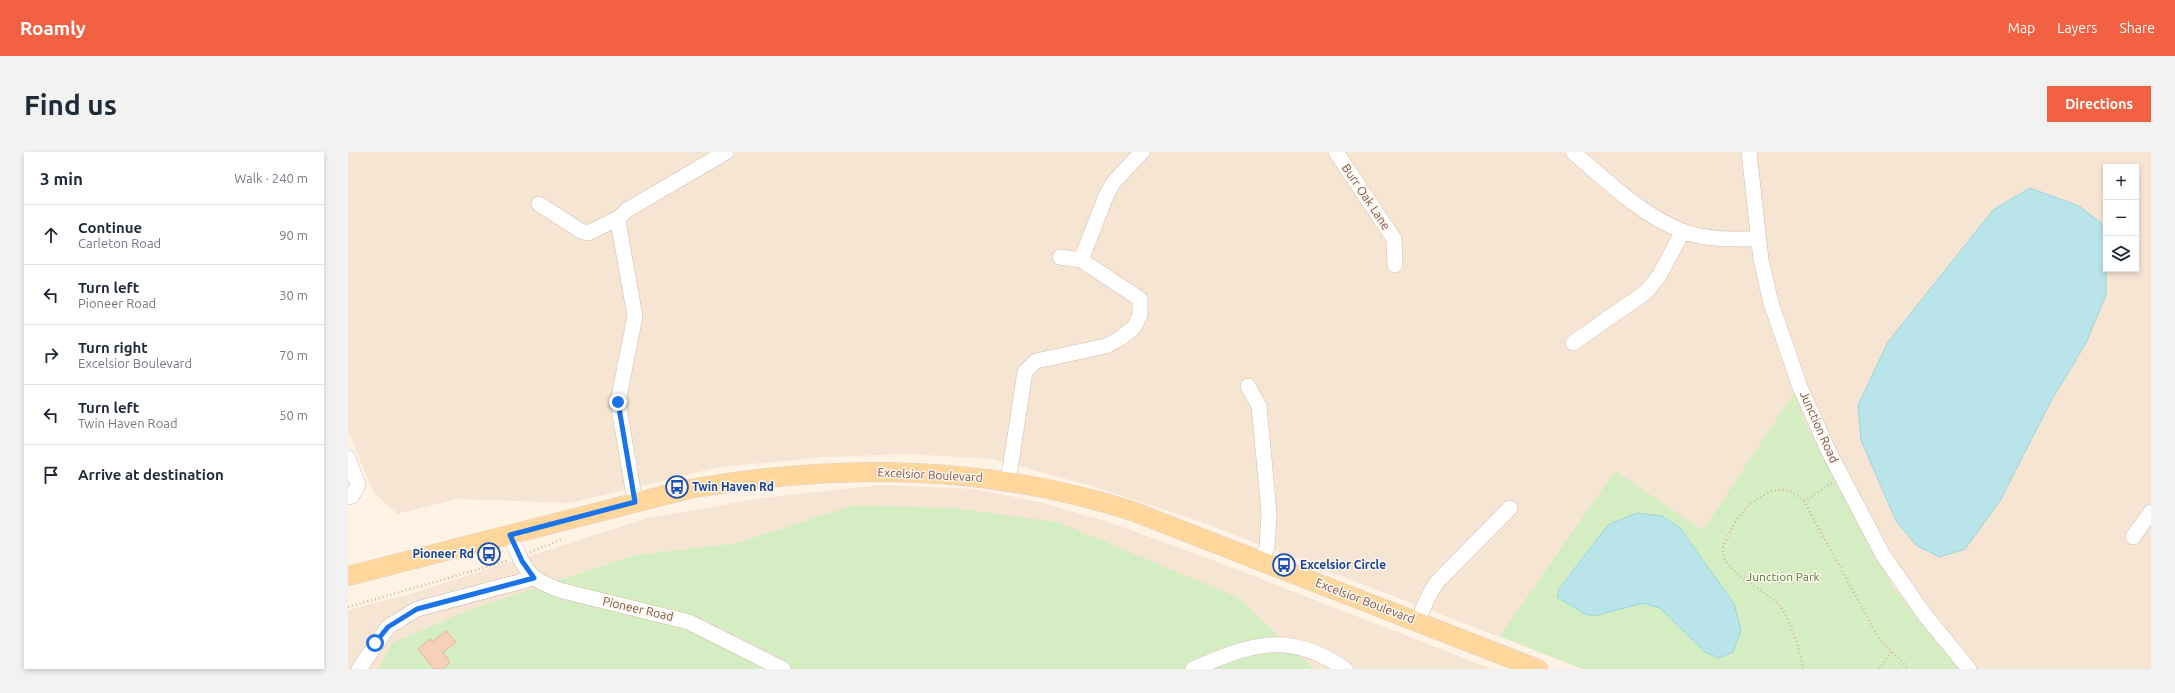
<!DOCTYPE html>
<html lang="en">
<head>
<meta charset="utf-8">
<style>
	:root { --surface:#fff; --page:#f2f2f3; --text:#1f2937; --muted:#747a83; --line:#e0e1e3; --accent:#f26141 }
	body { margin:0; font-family:Ubuntu,sans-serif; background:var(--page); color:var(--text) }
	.controls { position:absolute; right:12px; top:12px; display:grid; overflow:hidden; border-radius:0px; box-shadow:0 2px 6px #0003 }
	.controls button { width:36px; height:36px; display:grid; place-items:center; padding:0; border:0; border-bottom:1px solid var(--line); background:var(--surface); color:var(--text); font:20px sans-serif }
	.stop { position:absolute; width:12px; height:12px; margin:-9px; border:3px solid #1a73e8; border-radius:50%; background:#fff }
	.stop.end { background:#1a73e8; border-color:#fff; box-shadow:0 1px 4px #0008 }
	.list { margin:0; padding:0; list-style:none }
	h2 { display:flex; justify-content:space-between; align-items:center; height:52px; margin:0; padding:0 16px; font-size:17px }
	h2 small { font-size:13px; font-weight:400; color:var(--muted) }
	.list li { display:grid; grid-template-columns:26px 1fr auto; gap:12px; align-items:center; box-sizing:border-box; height:60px; padding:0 16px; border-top:1px solid var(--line) }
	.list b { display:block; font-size:15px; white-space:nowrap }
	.list p { margin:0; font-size:13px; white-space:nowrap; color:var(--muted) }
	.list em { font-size:13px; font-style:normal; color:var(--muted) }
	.icon { flex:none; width:22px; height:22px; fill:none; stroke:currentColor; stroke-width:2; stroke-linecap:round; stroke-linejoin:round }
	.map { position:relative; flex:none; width:1803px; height:517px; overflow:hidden; border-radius:0px }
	header { display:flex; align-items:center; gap:24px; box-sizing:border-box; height:56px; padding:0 20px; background:var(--accent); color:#fff }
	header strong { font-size:19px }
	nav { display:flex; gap:22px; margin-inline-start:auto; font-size:14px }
	.intro { display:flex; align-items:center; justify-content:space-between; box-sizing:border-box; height:96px; padding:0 24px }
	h1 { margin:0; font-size:28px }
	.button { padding:10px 18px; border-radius:0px; background:var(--accent); color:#fff; font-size:14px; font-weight:700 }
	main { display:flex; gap:24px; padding:0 24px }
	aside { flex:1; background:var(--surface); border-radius:0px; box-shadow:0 2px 6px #0003 }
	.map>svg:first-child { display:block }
</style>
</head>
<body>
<header>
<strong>Roamly</strong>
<nav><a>Map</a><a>Layers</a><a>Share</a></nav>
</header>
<div class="intro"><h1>Find us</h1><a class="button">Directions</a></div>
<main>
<aside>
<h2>3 min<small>Walk · 240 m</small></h2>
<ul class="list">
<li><svg class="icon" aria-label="ahead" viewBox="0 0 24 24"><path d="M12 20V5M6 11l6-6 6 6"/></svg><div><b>Continue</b><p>Carleton Road</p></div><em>90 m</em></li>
<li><svg class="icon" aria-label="left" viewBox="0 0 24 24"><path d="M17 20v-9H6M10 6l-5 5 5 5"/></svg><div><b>Turn left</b><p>Pioneer Road</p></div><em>30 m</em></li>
<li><svg class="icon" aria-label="right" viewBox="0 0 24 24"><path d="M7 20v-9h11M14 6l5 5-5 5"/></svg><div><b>Turn right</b><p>Excelsior Boulevard</p></div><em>70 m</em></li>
<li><svg class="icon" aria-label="left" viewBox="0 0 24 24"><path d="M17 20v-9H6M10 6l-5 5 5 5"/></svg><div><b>Turn left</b><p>Twin Haven Road</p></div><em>50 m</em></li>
<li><svg class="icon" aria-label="arrive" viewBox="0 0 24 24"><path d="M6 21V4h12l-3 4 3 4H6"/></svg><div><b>Arrive at destination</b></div></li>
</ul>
</aside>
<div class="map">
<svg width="1803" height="517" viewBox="0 0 1803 517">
	<rect width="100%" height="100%" fill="#fef3e5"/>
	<path fill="#f6e5d3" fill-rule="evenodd" d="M 0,0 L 1803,0 L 1803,517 L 1234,517 L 851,369 L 740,333 L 645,307 L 557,302 L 477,305 L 371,315 L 222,351 L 110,347 L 49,362 L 25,340 L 0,279 ZM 1758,15 L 1788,15 L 1788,117 L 1758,117 Z
		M 532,333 L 627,337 L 691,350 L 763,371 L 854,404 L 1144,517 L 966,517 L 891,446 L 506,353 L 389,391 L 287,403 L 121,458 L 44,491 L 30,517 L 0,517 L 0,458 L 62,442 L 300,366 L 414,346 Z"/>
	<path fill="#d5edc2" d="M 1446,241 L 1458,273 L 1546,437 L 1615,517 L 1234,517 L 1152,484 L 1267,319 L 1355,378 Z
		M 506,353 L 604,356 L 710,370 L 891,446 L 966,517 L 30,517 L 44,491 L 121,458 L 287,403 L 389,391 Z"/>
	<path fill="#b8e4ea" stroke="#9dd5dc" d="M 1682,36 L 1731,54 L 1753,71 L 1758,90 L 1758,143 L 1738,191 L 1703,249 L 1652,349 L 1617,397 L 1592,405 L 1569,394 L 1548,369 L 1513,288 L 1510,253 L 1540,190 L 1645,58 Z
		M 1289,361 L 1314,364 L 1332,376 L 1386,452 L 1393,478 L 1385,500 L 1370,506 L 1357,500 L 1312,456 L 1295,451 L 1246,464 L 1237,462 L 1209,445 L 1211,437 L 1260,373 Z"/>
	<path fill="#f6d0ba" stroke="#eab599" d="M 98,479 L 108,490 L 95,500 L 102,510 L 95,517 L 86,517 L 70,497 L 82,487 L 84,490 Z"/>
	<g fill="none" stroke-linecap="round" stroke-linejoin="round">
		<g stroke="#d4bcad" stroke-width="16">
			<path id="minor" d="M 988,0 L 1046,87 L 1047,113
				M 1225,0 C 1259,29 1292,62 1334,79 C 1357,88 1385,87 1410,87
				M 1401,0 L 1413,108 L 1423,151 L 1452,235 L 1481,300 L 1535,403 L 1576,462 L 1621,517
				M 191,52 L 233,79 L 240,81 L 271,66
				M 733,108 L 758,44 L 765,31 L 794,0
				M 1225,191 L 1298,140 L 1311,124 L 1335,79
				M 900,234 L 911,254 L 921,361 L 919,395 L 914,409
				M 0,306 L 10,333 L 4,344 L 0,345
				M 660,330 L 677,220 L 688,209 L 758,194 L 773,186 L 786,175 L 792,163 L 792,147 L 733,108 L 712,105
				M 287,350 L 270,250 L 287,164 L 271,75 L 271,66 L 279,58 L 378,0
				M 162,383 C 168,397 175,417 187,426 C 195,432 206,436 215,439 L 341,470 L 435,517
				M 1785,385 L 1803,360
				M 1069,470 L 1081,443 L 1089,430 L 1162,356
				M 11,517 L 40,475 L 69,457 L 186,426
				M 845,517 C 904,492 939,478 997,517"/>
		</g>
		<g stroke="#dcd3cf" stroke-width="20">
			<path id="major" d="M 0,424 L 341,337 C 493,311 636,312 784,359 L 1190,517"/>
		</g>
		<path stroke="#dbb39d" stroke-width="2.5" stroke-dasharray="1 3" stroke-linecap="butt" d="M 1456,349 L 1484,331
			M 182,400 L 215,387
			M 0,455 L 159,409
			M 1455,517 C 1453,501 1442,467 1432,454 C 1419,439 1373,419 1375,398 C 1375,392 1380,384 1383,378 C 1391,361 1402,350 1418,342 C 1434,334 1443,338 1456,349 L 1530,485 L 1561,517
			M 1531,517 L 1544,499"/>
		<use href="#minor" stroke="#fff" stroke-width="15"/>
		<use href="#major" stroke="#ffd69b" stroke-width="19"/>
	</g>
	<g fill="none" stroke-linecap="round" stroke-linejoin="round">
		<path stroke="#1a73e8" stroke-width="5" d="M 27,491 L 40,475 L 69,457 L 186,426 L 174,409 L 162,383 L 287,350 L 270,250"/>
	</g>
	<defs>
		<g id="bus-ring" transform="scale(1.15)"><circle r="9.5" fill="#fff7ed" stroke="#1a4fb4" stroke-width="1.5"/><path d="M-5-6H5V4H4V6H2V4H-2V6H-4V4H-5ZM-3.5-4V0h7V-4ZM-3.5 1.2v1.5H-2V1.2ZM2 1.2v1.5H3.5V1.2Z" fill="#1a4fb4"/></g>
	</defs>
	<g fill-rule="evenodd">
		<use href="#bus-ring" x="329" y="335"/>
		<use href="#bus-ring" x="141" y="402"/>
		<use href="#bus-ring" x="936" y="413"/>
	</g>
	<g text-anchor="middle" stroke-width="3" stroke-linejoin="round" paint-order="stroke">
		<g font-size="12" fill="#7a5748" stroke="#fff7ed">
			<text transform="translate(1018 45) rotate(56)" y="4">Burr Oak Lane</text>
			<text transform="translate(1471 275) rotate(66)" y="4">Junction Road</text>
			<text transform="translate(582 323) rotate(3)" y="4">Excelsior Boulevard</text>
			<text transform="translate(1017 449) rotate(21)" y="4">Excelsior Boulevard</text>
			<text transform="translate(290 457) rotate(13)" y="4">Pioneer Road</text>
		</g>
		<g font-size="12" font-weight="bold" fill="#164399" stroke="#fff7ed" text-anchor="start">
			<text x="344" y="339">Twin Haven Rd</text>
			<text x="126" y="406" text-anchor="end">Pioneer Rd</text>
			<text x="952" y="417">Excelsior Circle</text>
		</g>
		<g font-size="12" fill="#517a3c" stroke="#fff7ed">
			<text x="1435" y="429">Junction Park</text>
		</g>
	</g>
</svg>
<div class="controls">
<button>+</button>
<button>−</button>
<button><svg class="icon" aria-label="layers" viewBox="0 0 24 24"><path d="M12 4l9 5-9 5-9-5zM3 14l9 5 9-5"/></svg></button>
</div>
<div class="stop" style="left:27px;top:491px"></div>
<div class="stop end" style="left:270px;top:250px"></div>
</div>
</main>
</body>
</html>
